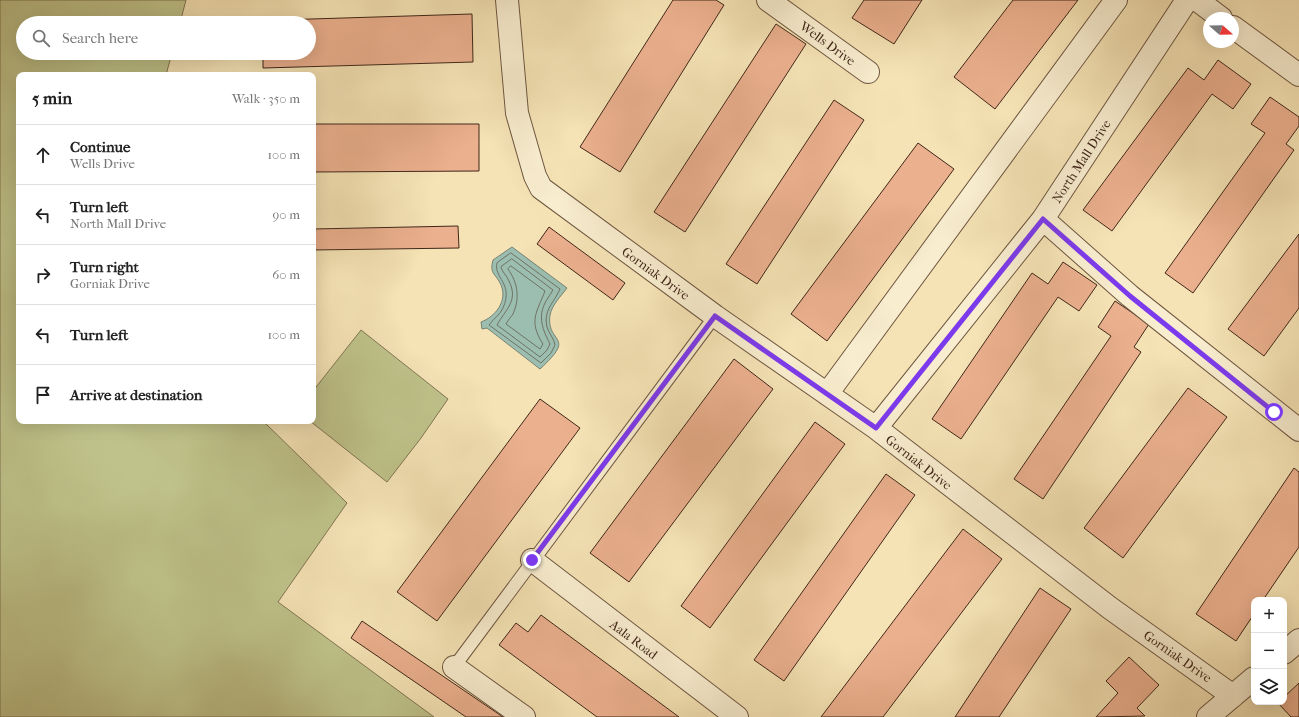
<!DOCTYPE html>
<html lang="en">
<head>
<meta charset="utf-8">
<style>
	:root { --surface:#fff; --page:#f6f6f6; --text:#222; --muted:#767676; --line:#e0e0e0 }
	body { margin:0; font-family:"IM FELL French Canon",serif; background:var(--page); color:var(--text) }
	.controls { position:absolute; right:12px; bottom:12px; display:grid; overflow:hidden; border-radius:8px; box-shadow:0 4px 16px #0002 }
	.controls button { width:36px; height:36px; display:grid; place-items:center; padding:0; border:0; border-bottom:1px solid var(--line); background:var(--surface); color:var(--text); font:20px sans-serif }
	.compass { position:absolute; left:1203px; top:12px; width:36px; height:36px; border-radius:50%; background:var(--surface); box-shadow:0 4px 16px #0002; rotate:110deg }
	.stop { position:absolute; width:12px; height:12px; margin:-9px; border:3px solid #7c3aed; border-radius:50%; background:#fff }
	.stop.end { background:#7c3aed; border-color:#fff; box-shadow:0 1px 4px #0008 }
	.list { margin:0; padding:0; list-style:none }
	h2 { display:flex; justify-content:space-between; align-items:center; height:52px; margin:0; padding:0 16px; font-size:17px }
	h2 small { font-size:13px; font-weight:400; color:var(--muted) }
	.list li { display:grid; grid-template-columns:26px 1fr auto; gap:12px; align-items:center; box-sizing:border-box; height:60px; padding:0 16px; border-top:1px solid var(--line) }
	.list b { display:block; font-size:15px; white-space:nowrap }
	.list p { margin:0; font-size:13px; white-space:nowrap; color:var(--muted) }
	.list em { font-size:13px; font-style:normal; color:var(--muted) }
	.icon { flex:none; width:22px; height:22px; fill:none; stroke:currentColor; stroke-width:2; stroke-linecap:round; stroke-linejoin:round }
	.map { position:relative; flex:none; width:1299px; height:717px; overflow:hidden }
	.search { position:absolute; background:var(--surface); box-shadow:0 4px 16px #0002; left:16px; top:16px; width:300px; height:44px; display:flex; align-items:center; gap:10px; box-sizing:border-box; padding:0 14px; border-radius:22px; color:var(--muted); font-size:15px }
	.panel { position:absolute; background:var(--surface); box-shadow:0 4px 16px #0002; left:16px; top:72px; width:300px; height:352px; border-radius:8px }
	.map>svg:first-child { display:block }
</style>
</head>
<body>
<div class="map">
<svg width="1299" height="717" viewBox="0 0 1299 717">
	<rect width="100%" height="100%" fill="#f5e3b5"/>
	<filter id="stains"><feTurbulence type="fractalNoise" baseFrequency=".005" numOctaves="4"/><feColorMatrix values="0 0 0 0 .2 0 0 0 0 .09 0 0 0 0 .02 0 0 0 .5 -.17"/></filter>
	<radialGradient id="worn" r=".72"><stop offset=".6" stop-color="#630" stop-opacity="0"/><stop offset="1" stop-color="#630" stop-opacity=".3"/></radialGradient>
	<path fill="#bfc38b" stroke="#807552" d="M 0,0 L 186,0 L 180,23 L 23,23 L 23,53 L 172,53 L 166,75 L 19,75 L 19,421 L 263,421 L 347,503 L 278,602 L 434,717 L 0,717 Z
		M 361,330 L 448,399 L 421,438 L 387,482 L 310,421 L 313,421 L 313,391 Z"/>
	<path fill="#9cbeb0" stroke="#788274" d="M 512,247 L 567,288 C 561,296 552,305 550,315 C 546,345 578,334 540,369 L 487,328 L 482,329 L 481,322 C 495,317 508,301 501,285 C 496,273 489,275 493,260 Z"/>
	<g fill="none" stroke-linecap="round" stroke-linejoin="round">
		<path stroke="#6e7264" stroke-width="1" d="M 511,253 L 560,289 C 554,303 543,310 547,327 C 549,334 554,338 555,345 L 551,353 L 541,363 L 489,325 C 493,319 500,315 503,308 C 514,283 493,278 497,263 Z
			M 512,259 L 553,290 C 551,294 548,297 546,301 C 537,317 543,330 550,344 L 547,350 L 540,357 L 497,325 C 505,310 519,301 509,281 C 507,276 502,272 501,267 Z
			M 511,266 L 545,291 C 537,312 528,321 543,344 L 540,349 L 506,324 C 508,320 511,317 513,314 C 520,298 518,283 508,269 Z"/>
	</g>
	<path fill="#ebb08e" stroke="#412719" d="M 673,0 L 716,0 L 724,5 L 620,172 L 580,147 Z
		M 864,0 L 922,0 L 894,44 L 852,18 Z
		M 1013,0 L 1078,0 L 995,109 L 954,77 Z
		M 472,14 L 473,62 L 263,68 L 263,56 L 279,56 L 279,53 L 309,53 L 309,23 L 279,23 L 279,20 Z
		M 776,24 L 806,44 L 685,232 L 654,212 Z
		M 1218,60 L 1251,84 L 1233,109 L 1212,94 L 1112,231 L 1083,210 L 1188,68 L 1204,80 Z
		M 1270,97 L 1299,117 L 1299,126 L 1286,144 L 1294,150 L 1193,293 L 1165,273 L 1265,133 L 1251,124 Z
		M 834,100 L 864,120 L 757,284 L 726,264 Z
		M 313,124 L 479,124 L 479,171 L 313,172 Z
		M 918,143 L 954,169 L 827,341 L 791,314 Z
		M 458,226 L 459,248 L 313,250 L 313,229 Z
		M 549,227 L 625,283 L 613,300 L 537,244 Z
		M 1299,234 L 1299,308 L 1264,356 L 1228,329 Z
		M 1063,262 L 1097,285 L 1079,311 L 1058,297 L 961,439 L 932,419 L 1032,273 L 1048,284 Z
		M 1115,301 L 1149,324 L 1134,347 L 1141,352 L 1043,499 L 1014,479 L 1111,336 L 1098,327 Z
		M 734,359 L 773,389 L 629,582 L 590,553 Z
		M 1188,388 L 1227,417 L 1123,558 L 1084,528 Z
		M 540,399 L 580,428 L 437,621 L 397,592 Z
		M 815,422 L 845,444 L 710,628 L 681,606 Z
		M 1294,468 L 1299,472 L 1299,547 L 1263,600 L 1254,600 L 1254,614 L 1236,641 L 1196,614 Z
		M 886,474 L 915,495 L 784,681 L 754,660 Z
		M 963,529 L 1002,559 L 883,717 L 821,717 Z
		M 1040,588 L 1071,609 L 999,717 L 955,717 Z
		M 541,615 L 679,717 L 597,717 L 499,645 L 516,623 L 528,632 Z
		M 362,621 L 503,717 L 466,717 L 351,638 Z
		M 1129,657 L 1159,685 L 1137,708 L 1145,716 L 1096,717 L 1118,693 L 1106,681 Z
		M 1299,683 L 1299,717 L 1291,717 L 1278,703 L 1284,702 L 1284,697 Z"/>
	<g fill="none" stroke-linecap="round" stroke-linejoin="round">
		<g stroke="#6e5640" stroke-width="14">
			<path id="service" d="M 454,667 L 715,316"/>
		</g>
		<g stroke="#6e5640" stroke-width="24">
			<path id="minor" d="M 507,0 L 517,113 L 535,176 L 541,188 L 715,316 L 876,428 L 1110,608 L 1233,696
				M 768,0 L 868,72
				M 1197,0 L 1221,18
				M 1233,27 L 1299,75
				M 1043,219 L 1130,296 L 1299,430
				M 827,394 L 1116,0
				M 876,428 L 1043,219 L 1187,0
				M 532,560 L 737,717
				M 1284,653 L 1299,640
				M 454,667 L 524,717
				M 1208,717 L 1254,678"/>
		</g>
		<use href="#service" stroke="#f8edcf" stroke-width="12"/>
		<use href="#minor" stroke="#f8edcf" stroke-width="22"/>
	</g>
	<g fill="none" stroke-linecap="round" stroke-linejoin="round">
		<path stroke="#7c3aed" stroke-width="5" d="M 532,560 L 715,316 L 876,428 L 1043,219 L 1130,296 L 1274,412"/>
	</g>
	<g text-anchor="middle" stroke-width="3" stroke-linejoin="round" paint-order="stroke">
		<g font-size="13" fill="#412719" stroke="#f8edcf">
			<text transform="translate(828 43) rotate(36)" y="5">Wells Drive</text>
			<text transform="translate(1081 161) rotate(-57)" y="5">North Mall Drive</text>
			<text transform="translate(656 273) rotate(36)" y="5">Gorniak Drive</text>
			<text transform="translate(919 462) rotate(38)" y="5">Gorniak Drive</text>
			<text transform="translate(634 639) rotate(37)" y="5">Aala Road</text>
			<text transform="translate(1178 656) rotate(35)" y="5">Gorniak Drive</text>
		</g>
	</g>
	<rect width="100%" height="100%" filter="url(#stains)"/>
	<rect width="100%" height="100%" fill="url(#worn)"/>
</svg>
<div class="controls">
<button>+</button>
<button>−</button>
<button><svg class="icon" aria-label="layers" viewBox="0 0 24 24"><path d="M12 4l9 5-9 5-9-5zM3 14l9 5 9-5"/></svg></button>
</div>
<svg class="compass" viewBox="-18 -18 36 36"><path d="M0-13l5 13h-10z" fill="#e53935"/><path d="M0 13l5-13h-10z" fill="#767676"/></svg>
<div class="stop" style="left:1274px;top:412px"></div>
<div class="stop end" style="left:532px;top:560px"></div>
<div class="search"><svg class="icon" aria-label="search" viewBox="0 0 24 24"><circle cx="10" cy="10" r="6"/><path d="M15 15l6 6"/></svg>Search here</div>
<section class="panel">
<h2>5 min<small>Walk · 350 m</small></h2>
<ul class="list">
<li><svg class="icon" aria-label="ahead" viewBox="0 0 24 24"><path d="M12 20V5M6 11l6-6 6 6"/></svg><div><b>Continue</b><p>Wells Drive</p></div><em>100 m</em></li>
<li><svg class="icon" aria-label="left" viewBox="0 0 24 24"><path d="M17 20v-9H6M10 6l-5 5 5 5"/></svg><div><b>Turn left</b><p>North Mall Drive</p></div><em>90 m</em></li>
<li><svg class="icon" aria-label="right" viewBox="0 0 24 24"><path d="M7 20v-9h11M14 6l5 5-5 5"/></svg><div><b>Turn right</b><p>Gorniak Drive</p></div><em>60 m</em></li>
<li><svg class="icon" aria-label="left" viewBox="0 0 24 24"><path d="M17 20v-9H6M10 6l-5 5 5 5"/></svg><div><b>Turn left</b></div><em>100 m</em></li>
<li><svg class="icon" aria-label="arrive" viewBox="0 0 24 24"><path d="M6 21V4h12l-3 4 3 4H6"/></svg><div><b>Arrive at destination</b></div></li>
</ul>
</section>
</div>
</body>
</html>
